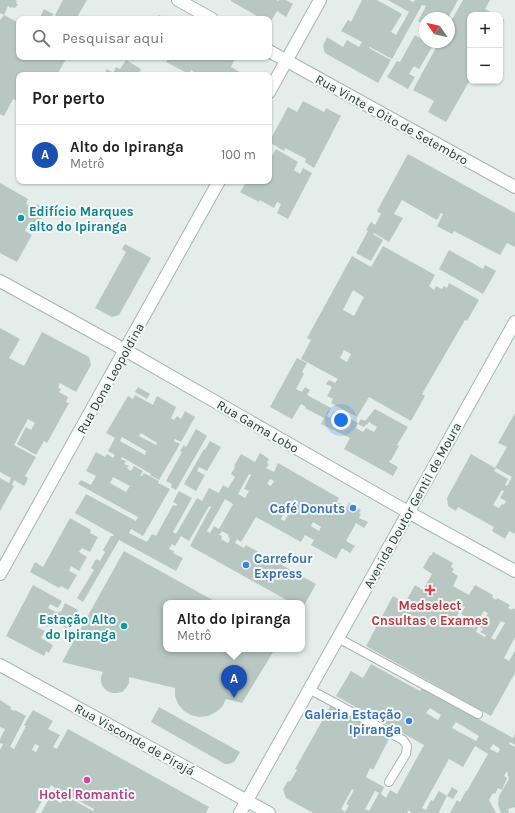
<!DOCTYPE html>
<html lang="pt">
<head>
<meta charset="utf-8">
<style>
	:root { --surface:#fff; --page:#f2f2f2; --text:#222; --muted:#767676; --line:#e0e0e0; --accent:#2563eb }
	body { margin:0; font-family:Karla,sans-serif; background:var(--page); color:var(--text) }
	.controls { position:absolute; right:12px; top:12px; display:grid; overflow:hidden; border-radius:8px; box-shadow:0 1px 3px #0004 }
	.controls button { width:36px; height:36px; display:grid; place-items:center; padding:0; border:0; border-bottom:1px solid var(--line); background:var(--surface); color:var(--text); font:20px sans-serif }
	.compass { position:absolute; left:419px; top:12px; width:36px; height:36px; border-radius:50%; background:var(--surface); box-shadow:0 1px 3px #0004; rotate:304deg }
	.you { position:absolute; left:341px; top:420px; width:14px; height:14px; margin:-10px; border:3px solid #fff; border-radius:50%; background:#1a73e8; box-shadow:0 0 0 6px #1a73e833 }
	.badge { display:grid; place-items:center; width:26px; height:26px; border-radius:50%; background:var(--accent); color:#fff; font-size:13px; font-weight:700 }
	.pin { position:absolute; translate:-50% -33px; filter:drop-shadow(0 1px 2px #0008) }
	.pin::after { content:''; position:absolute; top:21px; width:14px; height:12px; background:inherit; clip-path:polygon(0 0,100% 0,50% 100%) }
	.popup { position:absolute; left:163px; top:600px; width:142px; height:52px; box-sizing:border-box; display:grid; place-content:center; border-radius:8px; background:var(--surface); filter:drop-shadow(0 1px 3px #0005); font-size:13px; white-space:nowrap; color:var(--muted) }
	.popup b { font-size:15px; color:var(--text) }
	.popup::after { content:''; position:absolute; left:50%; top:100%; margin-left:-8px; border:8px solid transparent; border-top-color:var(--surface) }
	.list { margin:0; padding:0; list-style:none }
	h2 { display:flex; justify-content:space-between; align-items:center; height:52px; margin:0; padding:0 16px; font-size:17px }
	h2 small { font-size:13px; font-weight:400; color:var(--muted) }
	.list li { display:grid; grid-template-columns:26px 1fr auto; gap:12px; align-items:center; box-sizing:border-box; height:60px; padding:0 16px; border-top:1px solid var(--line) }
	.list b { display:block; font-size:15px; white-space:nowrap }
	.list p { margin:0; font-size:13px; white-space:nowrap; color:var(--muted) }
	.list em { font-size:13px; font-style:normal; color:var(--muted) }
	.icon { flex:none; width:22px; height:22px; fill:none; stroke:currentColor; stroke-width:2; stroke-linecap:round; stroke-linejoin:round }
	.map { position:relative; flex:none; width:515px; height:813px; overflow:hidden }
	.search { position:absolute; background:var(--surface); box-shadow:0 1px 3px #0004; left:16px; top:16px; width:256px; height:44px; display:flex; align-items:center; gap:10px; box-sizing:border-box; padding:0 14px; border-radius:8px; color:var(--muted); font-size:15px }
	.panel { position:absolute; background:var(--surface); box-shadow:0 1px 3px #0004; left:16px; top:72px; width:256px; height:112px; border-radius:8px }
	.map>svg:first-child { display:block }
</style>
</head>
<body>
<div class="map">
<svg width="515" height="813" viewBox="0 0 515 813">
	<rect width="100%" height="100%" fill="#e4ede9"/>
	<path fill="#b9c7c3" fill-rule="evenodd" d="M 0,0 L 15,0 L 17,1 L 16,3 L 18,4 L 15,8 L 12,7 L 11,8 L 8,6 L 4,15 L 19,23 L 19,57 L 67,57 L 57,75 L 19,75 L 19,102 L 13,99 L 4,116 L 0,114 L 0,20 L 4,15 L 0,13 Z
		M 63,0 L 87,0 L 76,19 L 62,19 L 55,15 Z
		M 231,0 L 276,0 L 279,1 L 279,0 L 286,0 L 293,4 L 286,17 L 277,11 L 270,23 L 269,23 L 269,19 L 262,19 L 231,1 Z
		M 362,0 L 377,0 L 402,14 L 391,32 L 396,35 L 409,12 L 388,0 L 409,0 L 413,2 L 415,0 L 458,0 L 448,18 L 439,18 L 435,16 L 434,18 L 425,18 L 425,26 L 418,21 L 426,6 L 422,5 L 392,59 L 370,47 L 369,48 L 391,60 L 378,83 L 325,53 L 323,46 L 327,37 L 343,47 L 347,40 L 359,47 L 362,42 L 341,31 L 348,20 L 351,22 Z
		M 463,0 L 490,0 L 485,9 L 496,15 L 470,15 L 470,80 L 446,122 L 428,112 L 434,101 L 413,90 L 439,42 L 449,42 L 449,25 Z
		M 44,9 L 53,14 L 51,19 L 39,19 Z
		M 159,15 L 167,19 L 157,19 Z
		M 500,17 L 504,20 L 500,28 Z
		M 415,35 L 423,40 L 424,37 L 425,38 L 425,42 L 435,42 L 419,69 L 414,66 L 409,74 L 415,77 L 408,89 L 387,77 L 397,61 L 400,62 Z
		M 169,57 L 236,57 L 231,67 L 245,75 L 197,75 L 198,74 L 191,70 L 189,74 L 166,62 Z
		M 126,60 L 141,69 L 138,75 L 104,75 L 107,69 L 113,73 L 116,67 L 120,69 Z
		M 303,101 L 324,112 L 326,108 L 341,116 L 314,168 L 305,162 L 306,159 L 285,148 L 284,151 L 269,142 L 288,107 L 297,112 Z
		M 276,149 L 298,162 L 294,170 L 300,174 L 303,168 L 312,173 L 288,219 L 277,213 L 281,204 L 277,202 L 274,208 L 260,200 L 259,202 L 240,192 L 247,181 L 269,181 L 269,161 Z
		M 408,154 L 515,213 L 515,247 L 507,243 L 500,255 L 454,231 L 452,234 L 437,226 L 443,214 L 441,213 L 437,220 L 402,200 L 394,214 L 403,218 L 389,242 L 374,233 L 373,234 L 383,240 L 371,261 L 356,253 L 368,231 L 366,230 L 371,222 L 375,225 L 381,214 L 377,211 Z
		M 0,183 L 28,199 L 26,204 L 34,208 L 37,204 L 46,210 L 35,229 L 28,225 L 25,231 L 32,235 L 17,262 L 0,253 Z
		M 125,244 L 151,258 L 119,315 L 112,317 L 95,308 L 126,252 L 122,249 Z
		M 383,246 L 435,275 L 429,286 L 434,290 L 436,286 L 442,289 L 444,286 L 447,288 L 449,283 L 479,300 L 467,321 L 465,320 L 422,394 L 425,396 L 411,421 L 369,397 L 357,417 L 331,403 L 333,399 L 327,396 L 332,387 L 326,384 L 329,380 L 335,383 L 338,379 L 301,359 L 311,340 L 307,338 L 352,256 L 371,267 ZM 353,290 L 364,297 L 354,316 L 343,310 ZM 344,350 L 351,354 L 347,362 L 340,358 Z
		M 449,250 L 483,269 L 485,265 L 496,271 L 483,294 L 439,269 Z
		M 0,328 L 20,339 L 9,358 L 24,366 L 42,332 L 89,357 L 91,365 L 76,392 L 60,383 L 58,388 L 61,389 L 59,392 L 68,397 L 66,402 L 69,403 L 47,443 L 44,441 L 36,455 L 17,444 L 26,427 L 31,430 L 35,423 L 28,419 L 14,445 L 36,457 L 25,476 L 28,478 L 26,483 L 24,486 L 14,480 L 12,485 L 14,486 L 0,511 L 0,478 L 9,483 L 11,478 L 0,472 Z
		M 297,358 L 307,363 L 302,372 L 304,374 L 296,389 L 302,392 L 305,387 L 310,390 L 307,395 L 331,408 L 327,416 L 330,418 L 333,412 L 343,416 L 343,415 L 358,423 L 356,428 L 363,432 L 366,428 L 374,432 L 377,427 L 370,423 L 370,421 L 367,425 L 366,424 L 364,427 L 358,424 L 361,419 L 365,421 L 375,409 L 408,427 L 397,445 L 399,446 L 391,460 L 390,460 L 389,462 L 398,467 L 393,476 L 344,449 L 350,438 L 321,424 L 324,418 L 305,408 L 306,407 L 301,404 L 292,419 L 270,407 Z
		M 138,387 L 150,394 L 147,399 L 135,392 Z
		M 135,395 L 153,405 L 157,396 L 176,407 L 171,418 L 174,420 L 177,416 L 181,419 L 185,411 L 195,417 L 181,442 L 175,439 L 174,441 L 180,444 L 159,480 L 150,475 L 151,474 L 122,457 L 121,459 L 126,461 L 124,464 L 129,466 L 127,468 L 131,471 L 134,466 L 143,471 L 140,476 L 142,476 L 144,473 L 159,481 L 158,483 L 170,489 L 143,536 L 131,529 L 129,533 L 147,542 L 152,534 L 156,536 L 173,505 L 176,506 L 177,504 L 173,502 L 179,491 L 192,498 L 173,532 L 176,534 L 197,498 L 202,501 L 209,488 L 219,493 L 223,485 L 228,488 L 235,477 L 231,474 L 235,467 L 234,466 L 241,454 L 255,462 L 260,453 L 269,459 L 267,463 L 269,464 L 266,468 L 274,472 L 278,463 L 339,498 L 337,502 L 347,507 L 349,503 L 361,510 L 359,513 L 361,514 L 359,518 L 368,522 L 364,528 L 356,523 L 346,541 L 355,546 L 350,553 L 342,548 L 336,559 L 311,545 L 314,540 L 305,535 L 301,542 L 256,517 L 241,542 L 237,539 L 235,543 L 244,548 L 246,545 L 316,584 L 302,609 L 302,603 L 292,603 L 190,546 L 211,507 L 209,506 L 189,541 L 181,536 L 175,546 L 172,544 L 169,549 L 174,551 L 173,553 L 183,558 L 176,571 L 119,540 L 83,602 L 77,598 L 94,570 L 91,568 L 96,559 L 100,561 L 105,552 L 103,550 L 111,536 L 113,536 L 114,535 L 75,513 L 86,494 L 136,521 L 138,517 L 78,484 L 81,480 L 91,485 L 96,476 L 86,471 L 96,452 L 105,457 L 107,454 L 113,458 L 115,455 L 108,451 L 115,438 L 106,433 L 128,396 L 133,399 ZM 141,433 L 157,443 L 156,445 L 139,436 ZM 122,437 L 146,451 L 145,455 L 120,441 ZM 249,474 L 251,475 L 244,489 L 249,491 L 245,498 L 238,494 ZM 113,477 L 130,486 L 126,492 L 110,483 ZM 270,479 L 274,481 L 271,486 L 267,484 ZM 225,499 L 233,504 L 219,529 L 214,526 L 210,533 L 207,531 ZM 285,511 L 289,514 L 284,521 L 281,519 ZM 313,522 L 321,527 L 319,531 L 311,526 ZM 222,531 L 229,535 L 228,537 L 230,539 L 228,543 L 221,539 L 222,536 L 219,535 Z
		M 515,413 L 515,534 L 509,531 L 505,539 L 492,531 L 494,527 L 458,507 L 456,511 L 448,506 L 447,498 L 471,454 L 495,468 L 507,447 L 498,443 ZM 496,468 L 512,477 L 507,486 L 505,485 L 508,479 L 494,471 ZM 502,490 L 504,491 L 500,498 L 506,501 L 504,505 L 502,504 L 499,508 L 493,505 Z
		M 196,429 L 207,436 L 176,490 L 171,487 L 172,484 L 166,481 L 182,452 L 180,451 L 184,445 L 186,447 Z
		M 210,441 L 221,447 L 207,471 L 199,467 L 197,471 L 205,475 L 196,491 L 184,484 L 204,449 L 205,450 Z
		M 70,518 L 91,530 L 90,533 L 98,537 L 90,552 L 82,548 L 79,552 L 87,557 L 79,571 L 71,566 L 69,571 L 77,575 L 68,590 L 61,586 L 59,588 L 30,572 L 35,562 L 43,567 Z
		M 124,551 L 218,603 L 166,603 L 166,649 L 275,649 L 242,703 L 226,699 L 222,707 L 216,712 L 208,716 L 199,717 L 191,715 L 184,711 L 178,704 L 175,696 L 175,688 L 129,677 L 129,683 L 126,688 L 122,692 L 117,693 L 112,693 L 107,691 L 103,687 L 101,682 L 101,677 L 103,672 L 62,662 Z
		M 433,552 L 453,563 L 451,567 L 454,569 L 452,572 L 458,576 L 453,586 L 469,595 L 475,585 L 493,595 L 492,597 L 496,600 L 497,598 L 510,605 L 508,608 L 512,610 L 513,608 L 515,609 L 515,637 L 504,658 L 509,661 L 515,651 L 515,673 L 491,716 L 366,646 L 393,596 L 405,603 L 415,585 L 423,590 L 432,574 L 423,568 L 430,555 L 431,556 ZM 463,606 L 465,607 L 461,614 L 464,616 L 464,617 L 465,618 L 463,622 L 456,618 ZM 484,611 L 488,613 L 480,627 L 483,629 L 480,632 L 486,635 L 485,637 L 476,632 L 478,627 L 475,626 L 474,628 L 469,626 L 471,623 L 475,625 ZM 501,621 L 505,623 L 495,640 L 491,638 Z
		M 33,585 L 62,601 L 58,608 L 50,604 L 48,608 L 58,613 L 59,611 L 61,612 L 65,603 L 78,610 L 68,629 L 52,620 L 47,627 L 40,623 L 37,627 L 45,631 L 41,638 L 53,645 L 49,653 L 46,651 L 44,656 L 6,636 Z
		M 371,664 L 420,691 L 422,688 L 513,738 L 515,733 L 515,745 L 510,742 L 509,744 L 515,747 L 515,807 L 508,809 L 509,813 L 501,813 L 498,805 L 499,796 L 509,779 L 507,771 L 504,776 L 507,778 L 502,790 L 498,788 L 495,794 L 493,793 L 489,800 L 496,813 L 450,813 L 457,800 L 460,802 L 466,791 L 467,791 L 488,754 L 475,746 L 463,767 L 449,759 L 422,808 L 426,810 L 431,800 L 433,801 L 439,791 L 447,796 L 452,787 L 458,791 L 453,799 L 447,796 L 439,812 L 441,813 L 411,813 L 409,810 L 407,813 L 313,813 L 286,798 L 283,789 L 288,781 L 290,782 L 297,770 L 295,769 L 331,705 L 389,739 L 373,770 L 370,768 L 366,777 L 384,787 L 381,794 L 386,798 L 390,790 L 397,794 L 424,745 L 336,696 L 351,671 L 363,678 ZM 430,708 L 441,715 L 438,720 L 426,713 ZM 456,722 L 479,736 L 476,741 L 452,728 ZM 493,744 L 500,749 L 498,753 L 490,749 ZM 352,789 L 354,790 L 346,804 L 349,805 L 345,812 L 341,809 ZM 375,791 L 379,793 L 369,811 L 365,809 Z
		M 0,700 L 11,707 L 10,709 L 14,711 L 15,710 L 26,716 L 10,747 L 14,749 L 26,726 L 24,725 L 33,710 L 53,721 L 48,729 L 60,735 L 53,747 L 57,749 L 68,729 L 209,807 L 206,813 L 41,813 L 55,788 L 51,785 L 35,813 L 0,813 L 0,750 L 3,744 L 0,743 L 0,739 L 5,729 L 0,727 ZM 35,744 L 39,746 L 36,752 L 32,750 ZM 63,792 L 94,809 L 93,811 L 66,796 L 61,803 L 58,802 Z
		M 159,707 L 240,752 L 236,759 L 234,762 L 229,764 L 225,764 L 151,722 Z"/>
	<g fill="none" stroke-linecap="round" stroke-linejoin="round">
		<g stroke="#a7b5b0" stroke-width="10">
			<path id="lane" d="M 338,638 L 478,714
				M 309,689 L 403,740 L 407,746 L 406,754 L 389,782"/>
		</g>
		<g stroke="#a7b5b0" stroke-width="14">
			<path id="street" d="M 178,0 L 212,19
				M 269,51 L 515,187
				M 269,92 L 320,0
				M 0,281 L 125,350 L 408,512
				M 0,574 L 219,181
				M 0,665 L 269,813"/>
		</g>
		<g stroke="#a3b8b2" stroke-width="14">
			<path id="secondary" d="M 408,512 L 515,571
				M 240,813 L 515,322"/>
		</g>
		<use href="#lane" stroke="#fff" stroke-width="8"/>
		<use href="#street" stroke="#fff" stroke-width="12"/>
		<use href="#secondary" stroke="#fff" stroke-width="12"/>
	</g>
	<g fill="#0f9aa8" stroke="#f4f9f7" stroke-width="1.5">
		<circle cx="21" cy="218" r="4"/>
		<circle cx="124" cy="626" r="4"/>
	</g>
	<g fill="#3f7fe0" stroke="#f4f9f7" stroke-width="1.5">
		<circle cx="353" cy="508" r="4"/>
		<circle cx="246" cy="565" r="4"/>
		<circle cx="409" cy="721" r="4"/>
	</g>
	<path fill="#e0444e" stroke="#f4f9f7" stroke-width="1.5" d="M428 584h4v4h4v4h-4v4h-4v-4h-4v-4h4z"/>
	<circle fill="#d1479c" stroke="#f4f9f7" stroke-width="1.5" cx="87" cy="780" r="4"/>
	<g text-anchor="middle" stroke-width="4" stroke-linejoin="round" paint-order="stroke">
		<g font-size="13" fill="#243d38" stroke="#f4f9f7">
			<text transform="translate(392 119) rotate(29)" y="5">Rua Vinte e Oito de Setembro</text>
			<text transform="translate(110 378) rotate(-61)" y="5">Rua Dona Leopoldina</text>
			<text transform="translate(258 426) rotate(30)" y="5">Rua Gama Lobo</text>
			<text transform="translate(412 505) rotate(-61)" y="5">Avenida Doutor Gentil de Moura</text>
			<text transform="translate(135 739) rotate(29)" y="5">Rua Visconde de Pirajá</text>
		</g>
		<g font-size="13" font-weight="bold" fill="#0d838f" stroke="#f4f9f7" text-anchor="start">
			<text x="29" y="216">Edifício Marques<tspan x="29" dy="15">alto do Ipiranga</tspan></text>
			<text x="116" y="624" text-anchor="end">Estação Alto<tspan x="116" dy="15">do Ipiranga</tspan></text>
		</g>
		<g font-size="13" font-weight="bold" fill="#366cbe" stroke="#f4f9f7" text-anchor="end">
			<text x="345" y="513">Café Donuts</text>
			<text x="254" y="563" text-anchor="start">Carrefour<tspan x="254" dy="15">Express</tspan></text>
			<text x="401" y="719">Galeria Estação<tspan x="401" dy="15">Ipiranga</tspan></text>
		</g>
		<g font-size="13" font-weight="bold" fill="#be3a42" stroke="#f4f9f7">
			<text x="430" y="610">Medselect<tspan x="430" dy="15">Cnsultas e Exames</tspan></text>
		</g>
		<g font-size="13" font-weight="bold" fill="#b23c85" stroke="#f4f9f7">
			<text x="87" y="799">Hotel Romantic</text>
		</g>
	</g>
</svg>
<div class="controls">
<button>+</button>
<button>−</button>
</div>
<svg class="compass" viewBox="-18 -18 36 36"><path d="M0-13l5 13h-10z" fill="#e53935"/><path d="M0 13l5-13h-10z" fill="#767676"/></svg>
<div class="you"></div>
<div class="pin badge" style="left:234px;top:698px;background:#1a4fb4">A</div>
<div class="popup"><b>Alto do Ipiranga</b>Metrô</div>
<div class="search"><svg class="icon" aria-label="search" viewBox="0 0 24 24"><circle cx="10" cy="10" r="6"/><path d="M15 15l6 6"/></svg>Pesquisar aqui</div>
<section class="panel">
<h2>Por perto<small></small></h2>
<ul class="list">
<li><span class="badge" style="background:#1a4fb4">A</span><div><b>Alto do Ipiranga</b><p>Metrô</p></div><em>100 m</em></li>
</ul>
</section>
</div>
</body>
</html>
